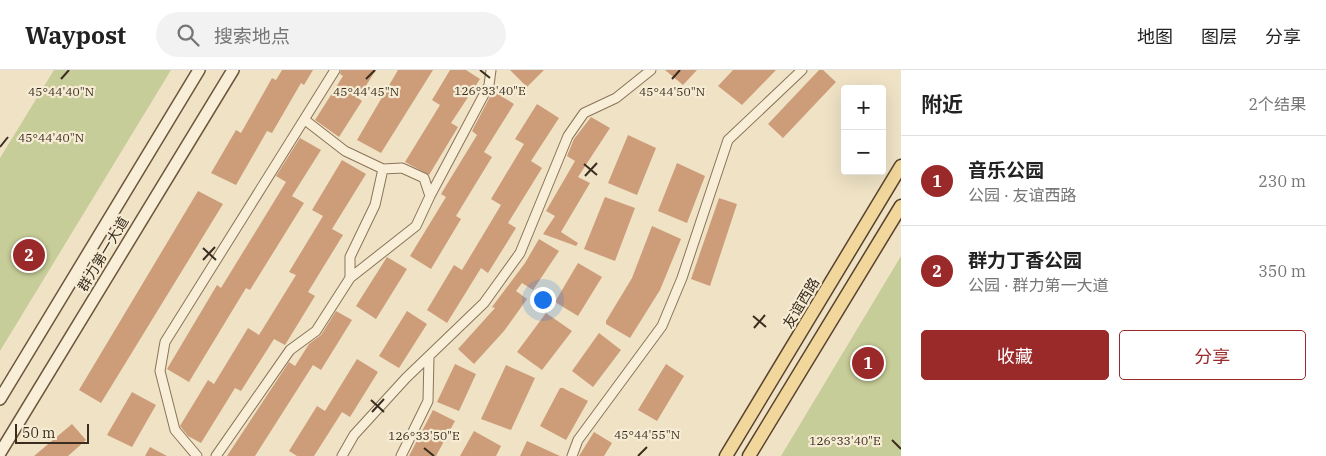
<!DOCTYPE html>
<html lang="zh">
<head>
<meta charset="utf-8">
<style>
	:root { --surface:#fff; --page:#f2f2f2; --text:#222; --muted:#767676; --line:#e0e0e0; --accent:#9a292a }
	body { margin:0; font-family:"IBM Plex Serif","Noto Sans SC",serif; background:var(--page); color:var(--text) }
	.controls { position:absolute; right:15px; top:15px; display:grid; overflow:hidden; border-radius:5px; box-shadow:0 5px 20px #0002 }
	.controls button { width:45px; height:45px; display:grid; place-items:center; padding:0; border:0; border-bottom:1px solid var(--line); background:var(--surface); color:var(--text); font:25px sans-serif }
	.scale { position:absolute; left:15px; bottom:12px; width:74px; box-sizing:border-box; padding-left:5px; border:2px solid #3a2c1f; border-top:0; font-size:14px; line-height:18px; white-space:nowrap; color:#3a2c1f; -webkit-text-stroke:4px #f6ecd4; paint-order:stroke }
	.you { position:absolute; left:542px; top:229px; width:18px; height:18px; margin:-12px; border:4px solid #fff; border-radius:50%; background:#1a73e8; box-shadow:0 0 0 8px #1a73e833 }
	.badge { display:grid; place-items:center; width:32px; height:32px; border-radius:50%; background:var(--accent); color:#fff; font-size:16px; font-weight:700 }
	.pin { position:absolute; translate:-50% -50%; border:2px solid #fff; box-shadow:0 1px 5px #0006 }
	.list { margin:0; padding:0; list-style:none }
	h2 { display:flex; justify-content:space-between; align-items:center; height:65px; margin:0; padding:0 20px; font-size:21px }
	h2 small { font-size:16px; font-weight:400; color:var(--muted) }
	.list li { display:grid; grid-template-columns:32px 1fr auto; gap:15px; align-items:center; box-sizing:border-box; height:90px; padding:0 20px; border-top:1px solid var(--line) }
	.list b { display:block; font-size:19px; white-space:nowrap }
	.list p { margin:0; font-size:16px; white-space:nowrap; color:var(--muted) }
	.list em { font-size:16px; font-style:normal; color:var(--muted) }
	.actions { display:flex; gap:10px; padding:15px 20px }
	.actions a { flex:1; padding:11px 0; border:1px solid var(--accent); border-radius:5px; text-align:center; font-size:18px; color:var(--accent) }
	.actions .main { background:var(--accent); color:#fff }
	.icon { flex:none; width:28px; height:28px; fill:none; stroke:currentColor; stroke-width:2; stroke-linecap:round; stroke-linejoin:round }
	.map { position:relative; flex:none; width:901px; height:386px; overflow:hidden }
	header { display:flex; align-items:center; gap:30px; box-sizing:border-box; height:70px; padding:0 25px; background:var(--surface); border-bottom:1px solid var(--line) }
	header strong { font-size:24px }
	nav { display:flex; gap:28px; margin-inline-start:auto; font-size:18px }
	.search { width:350px; height:45px; background:var(--page); display:flex; align-items:center; gap:12px; box-sizing:border-box; padding:0 18px; border-radius:28px; color:var(--muted); font-size:19px }
	main { display:flex }
	aside { flex:1; background:var(--surface) }
	.map>svg:first-child { display:block }
</style>
</head>
<body>
<header>
<strong>Waypost</strong>
<div class="search"><svg class="icon" aria-label="search" viewBox="0 0 24 24"><circle cx="10" cy="10" r="6"/><path d="M15 15l6 6"/></svg>搜索地点</div>
<nav><a>地图</a><a>图层</a><a>分享</a></nav>
</header>
<main>
<div class="map">
<svg width="901" height="386" viewBox="0 0 901 386">
	<rect width="100%" height="100%" fill="#efe2c5"/>
	<path fill="#c7cd98" d="M 54,0 L 171,0 L 0,281 L 0,88 Z
		M 901,186 L 901,386 L 781,386 Z"/>
	<path fill="#cd9d7a" d="M 282,0 L 313,0 L 304,15 L 301,13 L 272,63 L 267,61 L 236,115 L 211,103 L 236,60 L 241,63 L 272,8 L 276,10 Z
		M 341,0 L 376,0 L 358,28 L 362,31 L 339,67 L 315,50 L 343,6 L 340,4 Z
		M 398,0 L 433,0 L 381,83 L 357,70 Z
		M 450,0 L 466,0 L 480,9 L 451,53 L 458,57 L 429,105 L 405,92 L 440,35 L 432,30 Z
		M 510,0 L 544,0 L 527,17 Z
		M 665,0 L 697,0 L 683,15 Z
		M 733,0 L 776,0 L 742,35 L 718,16 Z
		M 819,0 L 823,0 L 836,12 L 783,68 L 768,54 Z
		M 493,21 L 514,34 L 484,82 L 492,87 L 456,146 L 461,149 L 431,199 L 410,186 L 446,127 L 441,124 L 477,65 L 472,61 Z
		M 537,34 L 559,48 L 531,91 L 542,98 L 508,153 L 516,158 L 488,203 L 481,198 L 447,253 L 427,240 L 454,195 L 462,200 L 501,135 L 491,129 L 524,74 L 515,69 Z
		M 591,47 L 610,58 L 578,107 L 590,113 L 561,162 L 578,173 L 576,176 L 543,164 L 555,146 L 546,141 L 575,91 L 567,86 L 574,69 Z
		M 628,65 L 656,78 L 637,125 L 608,113 Z
		M 300,68 L 321,80 L 292,126 L 304,133 L 250,220 L 246,218 L 189,312 L 167,299 L 217,215 L 221,218 L 286,112 L 276,106 Z
		M 342,90 L 366,104 L 332,159 L 343,165 L 308,222 L 315,226 L 285,275 L 274,269 L 241,321 L 235,318 L 201,373 L 188,366 L 180,356 L 208,310 L 214,314 L 248,258 L 259,265 L 296,205 L 289,202 L 323,146 L 312,140 Z
		M 677,93 L 705,106 L 687,153 L 658,141 Z
		M 198,121 L 223,134 L 101,333 L 79,320 Z
		M 605,127 L 635,138 L 615,191 L 584,179 Z
		M 719,128 L 737,134 L 710,216 L 691,209 Z
		M 652,156 L 681,169 L 660,220 L 630,268 L 606,254 L 606,251 L 632,208 Z
		M 539,169 L 559,181 L 533,220 L 522,213 L 516,221 L 527,229 L 504,261 L 474,294 L 458,279 L 495,238 L 492,237 L 525,193 Z
		M 387,187 L 407,199 L 376,249 L 356,236 Z
		M 578,193 L 602,207 L 578,246 L 555,232 Z
		M 336,241 L 352,250 L 321,300 L 313,295 L 255,386 L 227,386 L 289,292 L 295,296 L 309,274 L 321,265 Z
		M 407,241 L 427,254 L 399,298 L 379,286 Z
		M 546,243 L 572,261 L 542,300 L 517,282 Z
		M 599,263 L 621,280 L 593,317 L 572,301 Z
		M 357,289 L 378,302 L 350,347 L 342,342 L 314,386 L 297,386 L 289,381 L 317,336 L 325,341 Z
		M 455,294 L 476,304 L 459,341 L 437,332 Z
		M 666,294 L 684,306 L 657,351 L 638,340 Z
		M 506,295 L 535,308 L 511,360 L 481,349 Z
		M 560,318 L 563,318 L 588,331 L 566,370 L 540,356 Z
		M 132,322 L 156,335 L 132,377 L 107,365 Z
		M 433,340 L 455,351 L 436,386 L 409,386 Z
		M 72,354 L 86,370 L 68,386 L 34,386 Z
		M 474,361 L 501,376 L 496,386 L 460,386 Z
		M 594,362 L 612,373 L 604,386 L 579,386 Z
		M 527,371 L 560,386 L 520,386 Z
		M 150,377 L 167,386 L 145,386 Z"/>
	<g fill="none" stroke-linecap="round" stroke-linejoin="round">
		<g stroke="#8a745a" stroke-width="11">
			<path id="minor" d="M 430,126 L 489,15 L 491,0
				M 350,208 L 350,187 L 375,135 L 383,99
				M 197,386 L 175,360 L 160,301 L 165,272 L 335,0
				M 216,386 L 290,280 L 316,261 L 350,208 L 416,156 L 430,126 L 424,108 L 402,98 L 383,99 L 345,81 L 305,50
				M 342,386 L 354,365 L 406,308 L 484,233 L 520,183 L 568,66 L 584,43 L 616,28 L 651,0
				M 401,386 L 428,331 L 429,286
				M 572,386 L 578,370 L 662,256 L 682,208 L 728,70 L 802,0"/>
		</g>
		<g stroke="#6c553d" stroke-width="14">
			<path id="secondary" d="M 0,329 L 199,0
				M 0,383 L 233,0"/>
		</g>
		<g stroke="#58422f" stroke-width="15">
			<path id="primary" d="M 726,386 L 901,96
				M 749,386 L 901,136"/>
		</g>
		<use href="#minor" stroke="#f9efd8" stroke-width="9"/>
		<use href="#secondary" stroke="#f9efd8" stroke-width="11"/>
		<use href="#primary" stroke="#f2d79c" stroke-width="12"/>
	</g>
	<path fill="none" stroke="#3a2c1f" stroke-width="2" d="M 480,0 L 490,8M 61,9 L 69,0M 366,9 L 375,0M 672,9 L 680,0M 0,77 L 8,67M 584,94 L 597,105M 585,106 L 597,93M 203,178 L 216,190M 203,190 L 215,177M 753,246 L 766,257M 754,258 L 765,245M 371,330 L 384,342M 372,342 L 384,329M 892,370 L 901,379M 424,378 L 434,386M 638,386 L 647,377"/>
	<g text-anchor="middle" stroke-width="4.5" stroke-linejoin="round" paint-order="stroke">
		<g font-size="14" fill="#3a2c1f" stroke="#f6ecd4">
			<text transform="translate(103 184) rotate(-59)" y="5">群力第一大道</text>
			<text transform="translate(801 233) rotate(-59)" y="5">友谊西路</text>
		</g>
	</g>
	<g font-size="12" text-anchor="middle" fill="#3a2c1f" stroke="#f6ecd4" stroke-width="4.5" stroke-linejoin="round" paint-order="stroke">
		<text x="490" y="25">126°33'40"E</text>
		<text x="366" y="26">45°44'45"N</text>
		<text x="672" y="26">45°44'50"N</text>
		<text x="61" y="26">45°44'40"N</text>
		<text x="51" y="72">45°44'40"N</text>
		<text x="647" y="369">45°44'55"N</text>
		<text x="424" y="370">126°33'50"E</text>
		<text x="845" y="375">126°33'40"E</text>
	</g>
</svg>
<div class="controls">
<button>+</button>
<button>−</button>
</div>
<div class="scale">50 m</div>
<div class="you"></div>
<div class="pin badge" style="left:868px;top:293px">1</div>
<div class="pin badge" style="left:29px;top:185px">2</div>
</div>
<aside>
<h2>附近<small>2个结果</small></h2>
<ul class="list">
<li><span class="badge">1</span><div><b>音乐公园</b><p>公园 · 友谊西路</p></div><em>230 m</em></li>
<li><span class="badge">2</span><div><b>群力丁香公园</b><p>公园 · 群力第一大道</p></div><em>350 m</em></li>
</ul>
<div class="actions"><a class="main">收藏</a><a>分享</a></div>
</aside>
</main>
</body>
</html>
